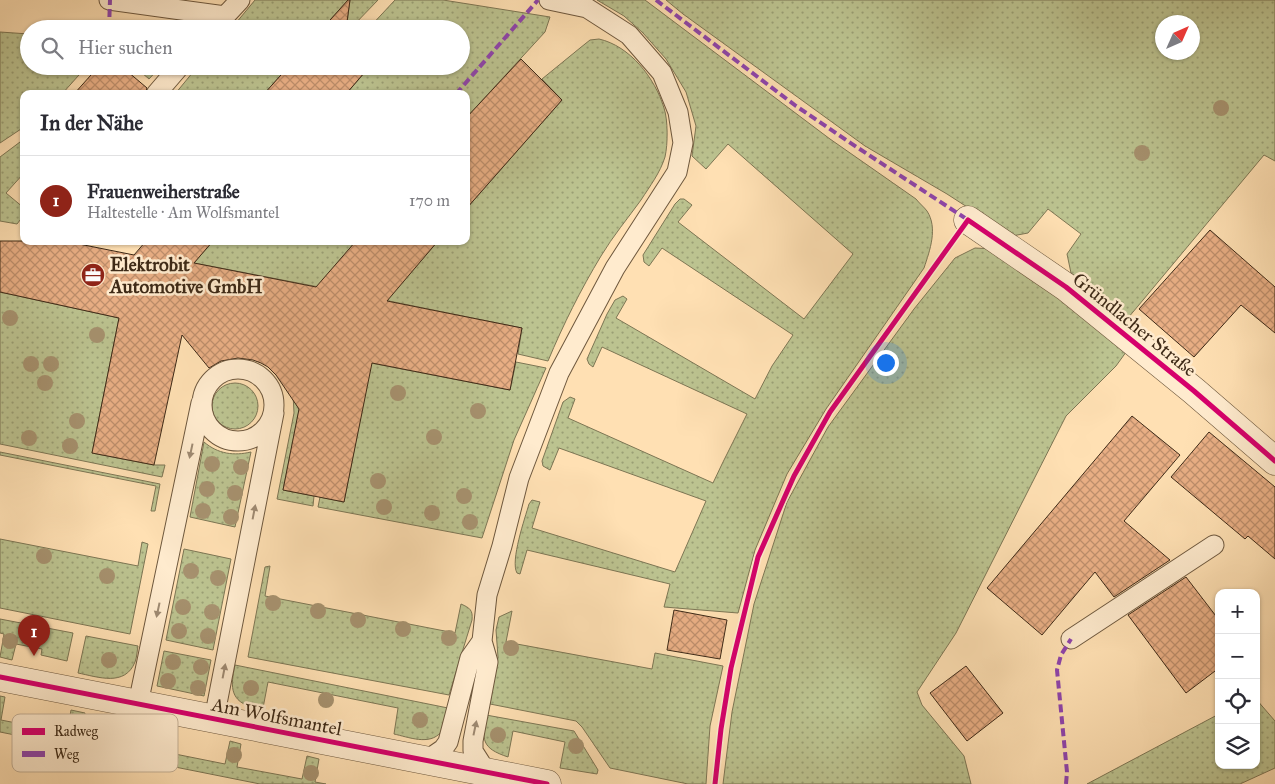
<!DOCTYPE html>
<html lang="de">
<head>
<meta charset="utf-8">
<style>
	:root { --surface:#fff; --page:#f7f7f7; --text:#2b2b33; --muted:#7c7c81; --line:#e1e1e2; --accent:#8f2418 }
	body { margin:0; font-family:"IM FELL Great Primer",serif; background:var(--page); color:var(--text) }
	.controls { position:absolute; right:15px; bottom:15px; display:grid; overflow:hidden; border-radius:10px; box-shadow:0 1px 4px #0004 }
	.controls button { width:45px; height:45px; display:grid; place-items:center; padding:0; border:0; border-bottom:1px solid var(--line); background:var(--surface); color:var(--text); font:25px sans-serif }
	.compass { position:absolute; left:1155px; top:15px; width:45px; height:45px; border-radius:50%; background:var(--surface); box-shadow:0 1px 4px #0004; rotate:45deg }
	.you { position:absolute; left:885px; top:362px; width:18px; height:18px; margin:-12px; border:4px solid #fff; border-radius:50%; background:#1a73e8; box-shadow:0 0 0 8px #1a73e833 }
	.badge { display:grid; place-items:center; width:32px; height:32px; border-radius:50%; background:var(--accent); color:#fff; font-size:16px; font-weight:700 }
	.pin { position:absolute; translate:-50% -41px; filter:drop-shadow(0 1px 2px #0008) }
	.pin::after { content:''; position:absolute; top:26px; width:18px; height:15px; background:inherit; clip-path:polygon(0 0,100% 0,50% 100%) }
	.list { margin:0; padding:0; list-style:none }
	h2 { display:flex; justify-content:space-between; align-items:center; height:65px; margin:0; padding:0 20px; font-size:21px }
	h2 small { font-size:16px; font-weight:400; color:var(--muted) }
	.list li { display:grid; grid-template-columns:32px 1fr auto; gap:15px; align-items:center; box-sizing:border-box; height:90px; padding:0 20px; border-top:1px solid var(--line) }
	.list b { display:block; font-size:19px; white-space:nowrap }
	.list p { margin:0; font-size:16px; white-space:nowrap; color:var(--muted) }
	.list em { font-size:16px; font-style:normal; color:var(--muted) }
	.icon { flex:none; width:28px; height:28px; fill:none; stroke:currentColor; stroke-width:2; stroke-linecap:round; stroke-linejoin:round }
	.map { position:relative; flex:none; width:1275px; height:784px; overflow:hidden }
	.search { position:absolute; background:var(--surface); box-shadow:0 1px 4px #0004; left:20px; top:20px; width:450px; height:55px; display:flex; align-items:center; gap:12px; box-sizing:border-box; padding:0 18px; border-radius:28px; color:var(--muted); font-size:19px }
	.panel { position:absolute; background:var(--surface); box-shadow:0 1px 4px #0004; left:20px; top:90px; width:450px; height:155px; border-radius:10px }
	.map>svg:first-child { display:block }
</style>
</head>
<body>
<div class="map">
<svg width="1275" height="784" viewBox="0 0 1275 784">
	<defs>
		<pattern id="grass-dots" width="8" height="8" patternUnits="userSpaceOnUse" patternTransform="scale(1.25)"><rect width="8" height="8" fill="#bcc390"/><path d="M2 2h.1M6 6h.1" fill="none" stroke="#9a9f75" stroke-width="1.8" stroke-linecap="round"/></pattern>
		<pattern id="building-cross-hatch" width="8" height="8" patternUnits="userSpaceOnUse" patternTransform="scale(1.25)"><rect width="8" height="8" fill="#e8ae84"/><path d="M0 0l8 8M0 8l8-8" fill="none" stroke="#bd8e6b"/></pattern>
	</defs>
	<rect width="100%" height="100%" fill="#ffe0b3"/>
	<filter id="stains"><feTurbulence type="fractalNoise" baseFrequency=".004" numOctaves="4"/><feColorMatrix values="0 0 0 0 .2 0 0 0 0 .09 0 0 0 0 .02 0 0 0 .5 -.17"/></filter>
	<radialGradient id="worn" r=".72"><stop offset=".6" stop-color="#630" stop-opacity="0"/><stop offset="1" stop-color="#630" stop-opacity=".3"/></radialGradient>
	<path fill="url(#grass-dots)" stroke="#7d7654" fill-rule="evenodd" d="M 255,0 L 348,0 L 322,29 L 231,29 Z
		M 350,0 L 378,0 L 350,29 L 346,29 Z
		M 395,0 L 443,0 L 550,17 L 545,32 L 466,118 L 466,94 L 346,94 L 367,70 L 364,66 L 461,66 L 461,29 L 368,29 Z
		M 597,0 L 645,0 L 830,139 L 916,199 C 919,203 924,207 927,211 C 938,228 930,250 924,268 L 826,409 L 787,474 L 755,550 L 738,613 L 664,607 L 670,584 L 527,550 L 520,574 L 517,573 C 510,561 525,518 529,504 L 532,500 L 540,502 L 532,528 L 675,572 L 706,501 L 559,448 L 550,470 L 543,466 L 542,461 L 563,402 L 570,397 L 575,399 L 568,418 L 713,483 L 723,462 L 747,414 L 602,347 L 593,367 L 589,364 L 587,359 L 607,314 L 615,300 L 623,296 L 627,299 L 616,318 L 755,399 L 772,366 L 793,335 L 662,248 L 649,266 L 644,262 L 643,255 L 675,204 L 680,199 L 684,199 L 692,205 L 678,222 L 804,319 L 853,254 L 728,144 L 706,169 L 692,156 L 696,126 L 686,92 L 666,59 L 643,33 L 624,16 Z
		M 666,0 L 1275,0 L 1275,161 L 1264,155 L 1128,318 L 1071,273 L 1067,254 L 1081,234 L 1048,209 L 1028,233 L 1012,236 L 947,194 L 865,146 L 683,14 ZM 1162,22 L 1192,22 L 1192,52 L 1162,52 Z
		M 137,21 L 164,23 L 179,29 L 130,29 Z
		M 0,32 L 29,34 L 29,66 L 87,66 L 62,94 L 24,94 L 24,127 L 0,143 Z
		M 599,39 C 630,46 655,78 664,108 C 668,120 668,144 665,157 C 660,173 650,186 641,200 C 628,218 613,236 601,256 C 581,289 563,325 548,361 L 518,354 L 522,328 L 389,301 L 388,299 L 438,241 L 466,241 L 466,209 L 562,100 L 542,79 L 580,48 L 590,40 Z
		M 134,66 L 161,66 L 149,79 Z
		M 198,66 L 289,66 L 264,94 L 175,94 Z
		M 24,139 L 24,173 L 6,193 L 24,208 L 24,215 L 17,224 L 0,221 L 0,157 Z
		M 213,241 L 344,241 L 346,242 L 347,241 L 356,241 L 339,261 L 344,266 L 324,288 L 194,263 Z
		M 975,248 L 995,249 L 1129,348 L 1116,366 L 1066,416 L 956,633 L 917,692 L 922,705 L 964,756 L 971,784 L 723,784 L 732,712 L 754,604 L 787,502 L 828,427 L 914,309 L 955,258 Z
		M 0,292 L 119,318 L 92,453 L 154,465 L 165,465 L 162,477 L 0,444 Z
		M 311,351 L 283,490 L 314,496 L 313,506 L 277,499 L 294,413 L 293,394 Z
		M 516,362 L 546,368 L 514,440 L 482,538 L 318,507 L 320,497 L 344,502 L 371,363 L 510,390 Z
		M212 406a23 23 0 1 1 46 0a23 23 0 1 1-46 0Z
		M 204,442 C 218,454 234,456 251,452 L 235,527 L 190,517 Z
		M 0,452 L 160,484 L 155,511 L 151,511 L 156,486 L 0,455 Z
		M 0,539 L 138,566 L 142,542 L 148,544 L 130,634 L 0,608 Z
		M 184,549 L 231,559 L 213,650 L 166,640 Z
		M 270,566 L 265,596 L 455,633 L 461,604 C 470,608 473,610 472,620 L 449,695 L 248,657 L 265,567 Z
		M 512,611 L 506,642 L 652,669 L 655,653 L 723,666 L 710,726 L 706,784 L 688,784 L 610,768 L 582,727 L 576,721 L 490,704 L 498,657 L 496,630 L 499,617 Z
		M 0,619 L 73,633 L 67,661 L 41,655 L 42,649 L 16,644 L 12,660 L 0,657 L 4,634 L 0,633 Z
		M 86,636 L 138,646 C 137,651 137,657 135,662 C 125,687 98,677 78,673 Z
		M 164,651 L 211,660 L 204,696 L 157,686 Z
		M 235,665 L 448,708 C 446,716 445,725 441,732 C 430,746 408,737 394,734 L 398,708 L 268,682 L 263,708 C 258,707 251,707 246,705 C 228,697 232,680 235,665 Z
		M 0,696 L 5,697 L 1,720 L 67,733 L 71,710 L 85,713 L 81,736 L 146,749 L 150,726 L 164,729 L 160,751 L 225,764 L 230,741 L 241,744 L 237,767 L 302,779 L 307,756 L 319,759 L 315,782 L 326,784 L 260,784 L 0,732 Z
		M 1256,699 L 1275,721 L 1275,768 L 1240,784 L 1087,784 L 1219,714 L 1219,765 L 1256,765 Z
		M 486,715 L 574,731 L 598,770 L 597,774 L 560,768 L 565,742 L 513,731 L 508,757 C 481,748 482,740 486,715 Z"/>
	<path fill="url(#building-cross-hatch)" stroke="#3e2a17" d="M 348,0 L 350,0 L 346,29 L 322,29 Z
		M 521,59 L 562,100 L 466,209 L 466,118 Z
		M 99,66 L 121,66 L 147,88 L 145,94 L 74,94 Z
		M 289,66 L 370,66 L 346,94 L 264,94 Z
		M 1210,230 L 1275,287 L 1275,333 L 1241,305 L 1194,357 L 1139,309 Z
		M 0,241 L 64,241 L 134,255 L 146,241 L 213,241 L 194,263 L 316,287 L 356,241 L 438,241 L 387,301 L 522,328 L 510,390 L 372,363 L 344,502 L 283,490 L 299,409 L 276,375 L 268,367 L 261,363 L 253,360 L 238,358 L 221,361 L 209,368 L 182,335 L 154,465 L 92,453 L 119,318 L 0,292 Z
		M 1132,416 L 1180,455 L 1124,521 L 1170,560 L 1114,597 L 1095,572 L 1042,635 L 987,588 Z
		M 1209,432 L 1275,487 L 1275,559 L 1248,536 L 1245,539 L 1171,477 Z
		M 1186,577 L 1219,620 L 1219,668 L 1186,693 L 1128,615 Z
		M 674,610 L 727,620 L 720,659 L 667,650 Z
		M 966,666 L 1003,713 L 967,741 L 930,693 Z"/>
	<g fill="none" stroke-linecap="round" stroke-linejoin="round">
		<g stroke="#6e583e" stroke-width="21">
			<path id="lane" d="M 109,0 L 225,16
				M 213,29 L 240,0
				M 156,94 L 180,66
				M202 405a36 36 0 1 1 72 0a36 36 0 1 1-72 0Z
				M 1071,639 L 1214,545
				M 138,704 L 201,403
				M 214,719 L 274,413
				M 427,760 L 443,749 L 448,742 L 470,658 L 482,641
				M 487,773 L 473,751 L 473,741 L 488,662 L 482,641 L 487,595 L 502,546 L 519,478 L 559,373 L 615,268 L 677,172 L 683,143 L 678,112 L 662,73 L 629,35 L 587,8 L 549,0"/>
		</g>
		<g stroke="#6e583e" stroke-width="29">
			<path id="street" d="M 968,220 L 1066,287 L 1194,391 L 1275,461
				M 0,677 L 547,784"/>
		</g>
		<use href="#lane" stroke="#ffebce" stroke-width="19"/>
		<use href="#street" stroke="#ffebce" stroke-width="28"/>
		<path stroke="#8e44ad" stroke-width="4" stroke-dasharray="8 4" stroke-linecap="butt" d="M 656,0 L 796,106 L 849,142 L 968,220
			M 109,29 L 110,0
			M 456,94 L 538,0
			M 1066,784 L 1067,772 L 1057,670 L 1061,655 L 1071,639"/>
		<g stroke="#ffebce" stroke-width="8">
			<path id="cycleway" d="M 0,677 L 547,784
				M 715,784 L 721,729 L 731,668 L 758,557 L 794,476 L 830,412 L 968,220 L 1066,287 L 1194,391 L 1275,461"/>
		</g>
		<use href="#cycleway" stroke="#d6006c" stroke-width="5"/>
	</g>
	<g fill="#a6916e">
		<circle cx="1221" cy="108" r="8"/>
		<circle cx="1142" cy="153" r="8"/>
		<circle cx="10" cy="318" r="8"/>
		<circle cx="97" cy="335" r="8"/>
		<circle cx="31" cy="364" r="8"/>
		<circle cx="51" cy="364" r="8"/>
		<circle cx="45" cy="383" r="8"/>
		<circle cx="398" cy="393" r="8"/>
		<circle cx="478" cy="411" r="8"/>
		<circle cx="77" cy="421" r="8"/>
		<circle cx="434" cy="437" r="8"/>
		<circle cx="29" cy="438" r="8"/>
		<circle cx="70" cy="446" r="8"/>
		<circle cx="212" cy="464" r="8"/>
		<circle cx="241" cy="467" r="8"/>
		<circle cx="378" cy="481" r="8"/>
		<circle cx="207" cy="489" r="8"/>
		<circle cx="235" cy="493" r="8"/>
		<circle cx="464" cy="496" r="8"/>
		<circle cx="384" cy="507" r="8"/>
		<circle cx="203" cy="511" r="8"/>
		<circle cx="432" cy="513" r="8"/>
		<circle cx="231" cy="517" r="8"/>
		<circle cx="470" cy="522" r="8"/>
		<circle cx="44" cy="556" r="8"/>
		<circle cx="191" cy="571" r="8"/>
		<circle cx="107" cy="576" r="8"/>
		<circle cx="218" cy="578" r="8"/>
		<circle cx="273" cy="603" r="8"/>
		<circle cx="183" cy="607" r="8"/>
		<circle cx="318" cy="611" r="8"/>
		<circle cx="212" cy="612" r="8"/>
		<circle cx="358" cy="620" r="8"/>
		<circle cx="403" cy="629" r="8"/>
		<circle cx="179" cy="631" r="8"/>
		<circle cx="208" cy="636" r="8"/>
		<circle cx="449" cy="638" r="8"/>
		<circle cx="10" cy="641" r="8"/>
		<circle cx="511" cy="648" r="8"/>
		<circle cx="109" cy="660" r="8"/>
		<circle cx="173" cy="662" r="8"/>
		<circle cx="201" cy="667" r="8"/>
		<circle cx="168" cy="681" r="8"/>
		<circle cx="198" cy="688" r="8"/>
		<circle cx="251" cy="688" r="8"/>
		<circle cx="326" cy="700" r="8"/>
		<circle cx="420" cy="720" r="8"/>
		<circle cx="498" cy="735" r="8"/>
		<circle cx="576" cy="746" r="8"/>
		<circle cx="234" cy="755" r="8"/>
		<circle cx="311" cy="773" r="8"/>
	</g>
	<defs><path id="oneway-solid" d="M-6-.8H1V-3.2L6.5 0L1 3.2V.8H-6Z" transform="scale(1.25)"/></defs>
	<g fill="#9e8a72">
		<use href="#oneway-solid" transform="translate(191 451) rotate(102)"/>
		<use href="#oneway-solid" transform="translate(254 512) rotate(-79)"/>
		<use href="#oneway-solid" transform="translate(158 610) rotate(102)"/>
		<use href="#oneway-solid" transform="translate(224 671) rotate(-79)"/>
		<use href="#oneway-solid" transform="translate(475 728) rotate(-78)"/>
	</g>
	<defs>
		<g id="office-disc" transform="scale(1.25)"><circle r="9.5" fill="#8f2418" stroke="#ffebce"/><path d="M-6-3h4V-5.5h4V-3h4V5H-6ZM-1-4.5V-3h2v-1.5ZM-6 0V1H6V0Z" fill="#fff"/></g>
	</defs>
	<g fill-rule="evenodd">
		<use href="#office-disc" x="93" y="275"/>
	</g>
	<g text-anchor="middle" stroke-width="5" stroke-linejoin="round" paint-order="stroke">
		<g font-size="19" font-weight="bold" fill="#3e2a17" stroke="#ffebce" text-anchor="start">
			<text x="110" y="271">Elektrobit<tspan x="110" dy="22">Automotive GmbH</tspan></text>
		</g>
		<g font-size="19" fill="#3e2a17" stroke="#ffebce">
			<text transform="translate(1135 324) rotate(39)" y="7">Gründlacher Straße</text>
			<text transform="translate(277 716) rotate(11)" y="7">Am Wolfsmantel</text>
		</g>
	</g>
	<rect x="12" y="714" width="166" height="58" rx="8" fill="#ffebce" stroke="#c5b197" stroke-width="1"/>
	<rect x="22" y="728" width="23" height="7" fill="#d6006c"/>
	<rect x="22" y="751" width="23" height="6" fill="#8e44ad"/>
	<g font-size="14" fill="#3e2a17">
		<text x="54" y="736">Radweg</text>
		<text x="54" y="759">Weg</text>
	</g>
	<rect width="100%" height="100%" filter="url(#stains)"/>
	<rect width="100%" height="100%" fill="url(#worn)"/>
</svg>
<div class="controls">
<button>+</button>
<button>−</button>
<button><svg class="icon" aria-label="locate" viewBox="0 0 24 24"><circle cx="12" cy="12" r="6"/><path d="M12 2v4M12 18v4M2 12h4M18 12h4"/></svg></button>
<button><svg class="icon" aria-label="layers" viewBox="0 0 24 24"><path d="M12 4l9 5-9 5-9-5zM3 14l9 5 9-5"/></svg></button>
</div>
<svg class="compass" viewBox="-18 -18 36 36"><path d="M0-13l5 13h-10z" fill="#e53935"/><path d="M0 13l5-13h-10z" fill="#7c7c81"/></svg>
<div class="you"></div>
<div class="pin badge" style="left:34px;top:656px">1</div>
<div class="search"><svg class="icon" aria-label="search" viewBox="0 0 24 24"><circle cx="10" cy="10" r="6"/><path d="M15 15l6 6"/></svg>Hier suchen</div>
<section class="panel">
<h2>In der Nähe<small></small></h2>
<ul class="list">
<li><span class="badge">1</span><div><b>Frauenweiherstraße</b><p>Haltestelle · Am Wolfsmantel</p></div><em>170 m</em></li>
</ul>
</section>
</div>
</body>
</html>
